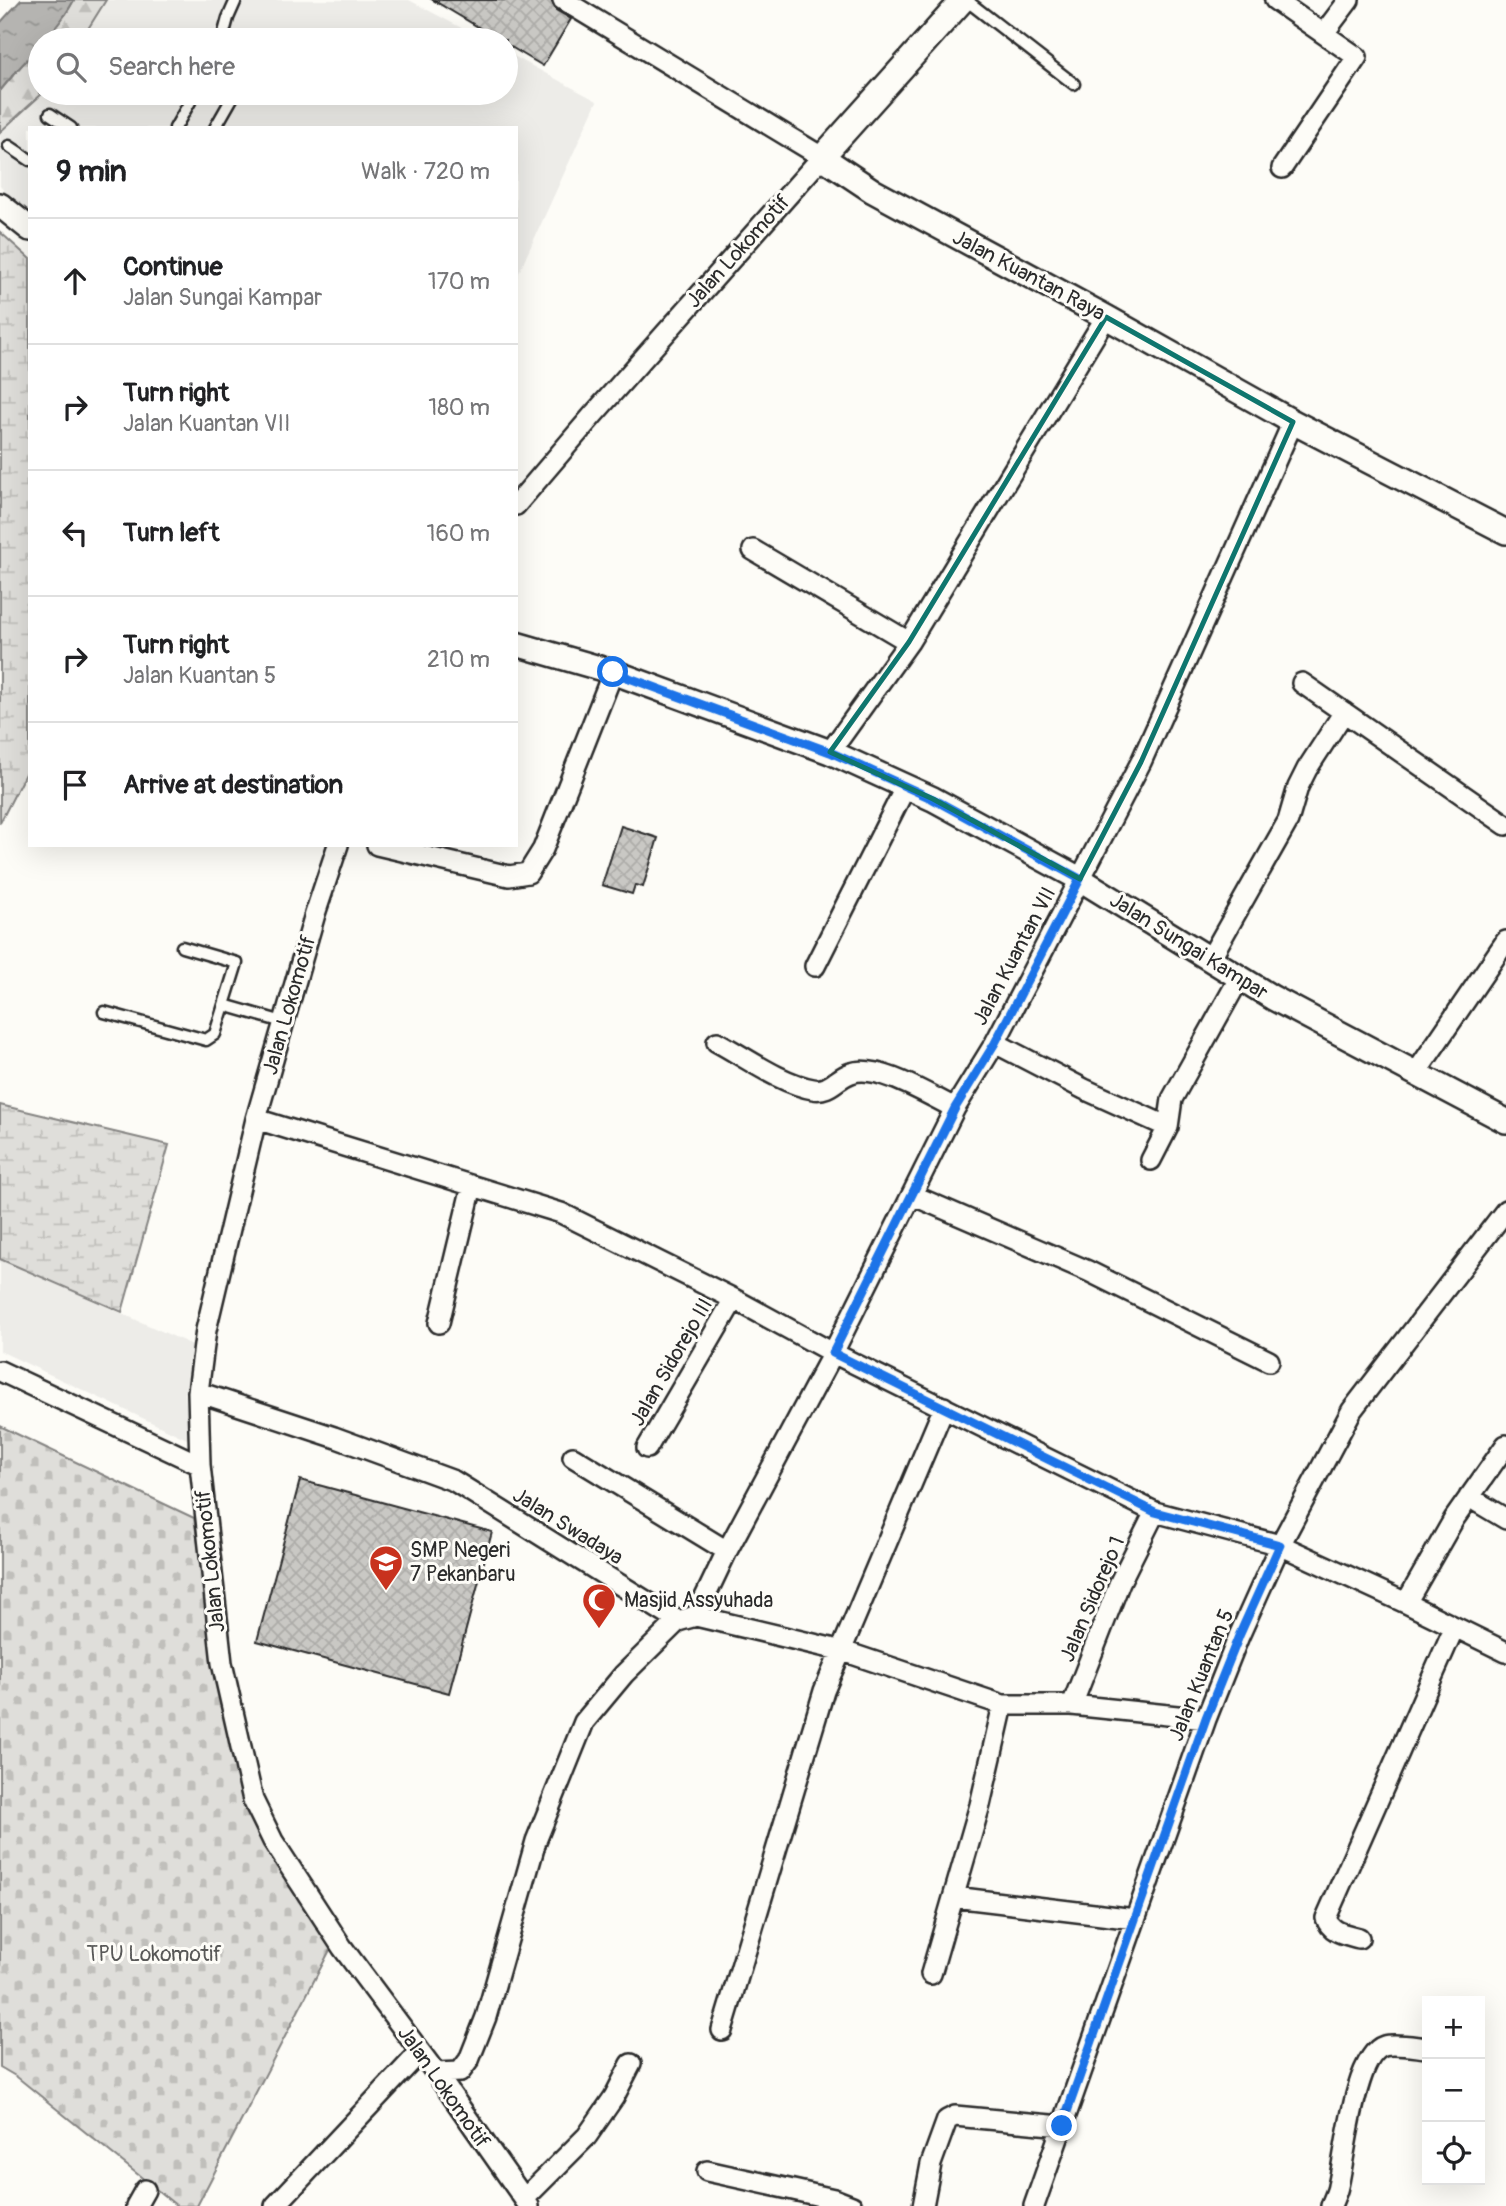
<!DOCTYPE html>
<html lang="en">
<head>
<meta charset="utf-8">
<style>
	:root { --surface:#fff; --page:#f2f2f2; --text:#202124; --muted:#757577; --line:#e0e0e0 }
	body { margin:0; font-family:Pangolin,sans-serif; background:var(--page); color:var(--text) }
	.controls { position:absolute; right:21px; bottom:21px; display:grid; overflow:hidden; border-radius:0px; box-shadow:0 7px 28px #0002 }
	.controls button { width:63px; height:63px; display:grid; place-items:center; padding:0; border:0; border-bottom:2px solid var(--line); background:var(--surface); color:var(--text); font:35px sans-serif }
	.stop { position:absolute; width:21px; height:21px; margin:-16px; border:5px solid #1a73e8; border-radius:50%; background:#fff }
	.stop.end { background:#1a73e8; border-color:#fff; box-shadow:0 2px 7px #0008 }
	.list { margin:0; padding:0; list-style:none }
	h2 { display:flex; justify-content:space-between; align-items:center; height:91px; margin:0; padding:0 28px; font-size:30px }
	h2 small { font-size:23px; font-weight:400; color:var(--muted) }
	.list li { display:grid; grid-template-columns:46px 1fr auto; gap:21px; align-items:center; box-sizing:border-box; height:126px; padding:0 28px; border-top:2px solid var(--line) }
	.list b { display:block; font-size:26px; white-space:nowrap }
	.list p { margin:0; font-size:23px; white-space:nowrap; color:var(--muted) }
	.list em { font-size:23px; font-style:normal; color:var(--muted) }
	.icon { flex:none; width:38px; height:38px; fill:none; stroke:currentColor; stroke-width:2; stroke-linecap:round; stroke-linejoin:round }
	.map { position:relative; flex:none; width:1506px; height:2206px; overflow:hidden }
	.search { position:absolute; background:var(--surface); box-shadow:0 7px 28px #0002; left:28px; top:28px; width:490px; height:77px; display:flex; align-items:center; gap:18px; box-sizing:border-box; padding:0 24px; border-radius:38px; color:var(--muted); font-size:26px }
	.panel { position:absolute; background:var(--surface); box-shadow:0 7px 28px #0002; left:28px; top:126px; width:490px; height:721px; border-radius:0px }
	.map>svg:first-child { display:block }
</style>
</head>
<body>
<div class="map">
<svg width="1506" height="2206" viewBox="0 0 1506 2206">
	<defs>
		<pattern id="forest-firs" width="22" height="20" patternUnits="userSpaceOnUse" patternTransform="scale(1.75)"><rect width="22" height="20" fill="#dfdeda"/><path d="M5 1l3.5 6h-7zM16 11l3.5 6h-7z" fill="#c0bfbb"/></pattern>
		<pattern id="wetland-marsh" width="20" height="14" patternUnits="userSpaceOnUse" patternTransform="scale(1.75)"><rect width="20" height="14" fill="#dfdeda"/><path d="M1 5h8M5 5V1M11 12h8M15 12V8" fill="none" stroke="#c0bfbb"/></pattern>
		<pattern id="cemetery-stones" width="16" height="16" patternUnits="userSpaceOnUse" patternTransform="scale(1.75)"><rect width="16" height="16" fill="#dfdeda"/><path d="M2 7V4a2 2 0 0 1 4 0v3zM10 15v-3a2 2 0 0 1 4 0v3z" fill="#c0bfbb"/></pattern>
		<pattern id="water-ripples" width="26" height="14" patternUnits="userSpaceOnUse" patternTransform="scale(1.75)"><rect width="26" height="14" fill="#b5b4b1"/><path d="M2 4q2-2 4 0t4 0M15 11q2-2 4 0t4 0" fill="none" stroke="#939390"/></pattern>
		<pattern id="building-cross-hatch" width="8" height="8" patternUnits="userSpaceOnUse" patternTransform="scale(1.75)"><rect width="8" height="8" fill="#c9c8c4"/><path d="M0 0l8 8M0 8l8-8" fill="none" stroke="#adaca9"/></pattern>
	</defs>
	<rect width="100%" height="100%" fill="#fdfcf7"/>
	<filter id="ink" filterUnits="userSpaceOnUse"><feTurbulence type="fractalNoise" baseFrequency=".0143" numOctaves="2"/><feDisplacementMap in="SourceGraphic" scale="14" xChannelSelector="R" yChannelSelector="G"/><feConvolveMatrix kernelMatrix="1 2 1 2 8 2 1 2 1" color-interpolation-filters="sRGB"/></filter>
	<g filter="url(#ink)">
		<path fill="#edece8" d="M 106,0 L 409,0 L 484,40 L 81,40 Z
			M 506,52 L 597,101 L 516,279 L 516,128 L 30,128 L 30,223 L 0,186 L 0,132 L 43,93 L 506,93 Z
			M 0,1259 L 197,1347 L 185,1393 L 189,1440 L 0,1351 Z"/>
		<path fill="url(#forest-firs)" stroke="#858482" stroke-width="2" d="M 74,0 L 106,0 L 81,40 L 42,40 L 66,14 Z
			M 40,43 L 40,93 L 43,93 L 0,132 L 0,91 Z"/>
		<path fill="url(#wetland-marsh)" stroke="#858482" stroke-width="2" d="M 0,232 L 30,259 L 30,764 L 0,823 Z
			M 0,1105 L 169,1145 L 122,1312 L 0,1259 Z"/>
		<path fill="url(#cemetery-stones)" stroke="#858482" stroke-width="2" d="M 0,1426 L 194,1518 L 217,1663 L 253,1818 L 331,1948 L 197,2206 L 177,2206 L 17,2077 L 0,2067 Z"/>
		<path fill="url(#water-ripples)" stroke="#7e7d7b" stroke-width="2" d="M 21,0 L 74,0 C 56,34 24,59 0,91 L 0,23 Z"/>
		<path fill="url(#building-cross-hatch)" stroke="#2b2b2b" stroke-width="2" d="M 433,0 L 551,0 L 556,10 L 571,19 L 543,66 L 506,44 L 506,40 L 500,40 Z
			M 621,826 L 658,838 L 643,887 L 635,885 L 632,894 L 602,885 Z
			M 300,1480 L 492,1532 L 449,1693 L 257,1641 Z"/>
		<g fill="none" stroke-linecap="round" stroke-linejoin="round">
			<g stroke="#2b2b2b" stroke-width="15">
				<path id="service" d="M 966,0 L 1074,84
					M 222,40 L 228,18 L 236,0
					M 50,114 L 71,128
					M 175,128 L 195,93
					M 215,128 L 235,93
					M 9,146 L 30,160
					M 224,1005 L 283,1022
					M 104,1012 L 206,1040 L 215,1034 L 237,963 L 182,947"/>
			</g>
			<g stroke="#2b2b2b" stroke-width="24">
				<path id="minor" d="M 1275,0 L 1357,57 L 1282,168
					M 1324,33 L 1349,0
					M 516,505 L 593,415 L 822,157 L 563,0
					M 753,550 L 909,642
					M 1302,683 L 1506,825
					M 830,752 L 909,642 L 1106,317
					M 338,845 L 315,914 L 256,1119 L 206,1330 L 198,1392 L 200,1465 L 222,1663 L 253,1800 L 273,1841 L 342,1947 L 436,2073 L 529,2206
					M 377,845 L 509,876 L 528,873 L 543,849 L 613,672
					M 1210,959 L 1288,821 L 1298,787 L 1307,769 L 1344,712
					M 815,966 L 906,786
					M 717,1042 C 745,1057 782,1084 813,1089 C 830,1092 836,1078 851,1073 C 878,1063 930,1096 955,1108
					M 995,1043 L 1084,1089 L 1168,1127
					M 1416,1073 L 1506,941
					M 256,1119 L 561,1213 L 734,1299 L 833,1353 L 1155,1512 L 1280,1545 L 1406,1603 L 1506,1652
					M 1151,1160 L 1168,1127 L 1172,1099 L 1240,977
					M 912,1195 L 1088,1271 L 1269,1361
					M 439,1323 L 472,1186
					M 0,1371 L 200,1465
					M 198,1392 L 334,1437 L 454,1481 L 678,1621 L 696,1616 L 843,1651 L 1003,1705 L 1072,1705 L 1206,1719
					M 647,1448 L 734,1299
					M 573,1457 L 727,1551
					M 1469,1497 L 1506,1519
					M 1406,1603 L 1454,1519 L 1506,1445
					M 696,1616 L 727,1551 L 833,1353 L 955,1108 L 995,1043 L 1141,762 L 1293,422
					M 1072,1705 L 1120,1582 L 1155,1512
					M 954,1897 L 1135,1919
					M 1359,1938 C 1345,1934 1331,1933 1326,1918 L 1454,1628
					M 931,1974 L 980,1805 L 1003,1705
					M 722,2030 L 824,1691 L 944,1407
					M 436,2073 L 460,2072 L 469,2060 L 486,2017 L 536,1841 L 584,1722 L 624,1674 L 678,1621
					M 707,2171 L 834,2199 L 852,2206
					M 524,2199 L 587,2136 L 614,2097 L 631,2064
					M 136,2206 L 145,2190
					M 275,2206 L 420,2052
					M 923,2206 L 931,2164 L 947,2120 L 955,2116 L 1062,2126
					M 1034,2206 L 1206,1719 L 1239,1636 L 1280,1545 L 1352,1410 L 1506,1210
					M 1331,2206 C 1333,2199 1337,2193 1338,2186 C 1345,2159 1354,2055 1384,2046 C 1394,2043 1416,2047 1427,2048"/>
			</g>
			<g stroke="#2b2b2b" stroke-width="28">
				<path id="tertiary" d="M 963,0 L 822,157 L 873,191 L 1106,317 L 1293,422 L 1506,532
					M 0,205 L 30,229
					M 516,644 L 613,672 L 830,752 L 933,799 L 1080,879 L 1273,998 L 1506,1121"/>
			</g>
			<use href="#service" stroke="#fdfcf7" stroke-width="10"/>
			<use href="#minor" stroke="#fdfcf7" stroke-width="19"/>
			<use href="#tertiary" stroke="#fdfcf7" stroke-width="23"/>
		</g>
	</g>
	<g fill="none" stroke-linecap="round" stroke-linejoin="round" filter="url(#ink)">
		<path stroke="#1a73e8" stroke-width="9" d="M 613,672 L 830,752 L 933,799 L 1080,879 L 995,1043 L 955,1108 L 833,1353 L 1155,1512 L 1280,1545 L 1239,1636 L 1206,1718 L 1062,2126"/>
	</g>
	<path fill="none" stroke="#0f766e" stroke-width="5" stroke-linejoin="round" d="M 1106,317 L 1293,422 L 1141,762 L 1080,879 L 933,799 L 830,752 L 909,642 Z"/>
	<defs>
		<g id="school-pin" transform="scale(1.75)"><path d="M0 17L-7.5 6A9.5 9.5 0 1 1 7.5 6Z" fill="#c8321e" stroke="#fdfcf7"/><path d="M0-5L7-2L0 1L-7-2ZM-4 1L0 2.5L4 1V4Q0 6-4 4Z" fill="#fff"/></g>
		<g id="mosque-pin" transform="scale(1.75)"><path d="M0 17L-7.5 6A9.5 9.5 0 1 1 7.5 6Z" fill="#c8321e" stroke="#fdfcf7"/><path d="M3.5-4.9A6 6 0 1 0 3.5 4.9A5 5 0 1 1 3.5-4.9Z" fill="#fff"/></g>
	</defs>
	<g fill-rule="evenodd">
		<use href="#school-pin" x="386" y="1562"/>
		<use href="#mosque-pin" x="599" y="1600"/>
	</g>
	<g text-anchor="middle" stroke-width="6" stroke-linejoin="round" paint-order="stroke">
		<g font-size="21" fill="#2b2b2b" stroke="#fdfcf7">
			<text transform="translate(738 251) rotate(-48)" y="7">Jalan Lokomotif</text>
			<text transform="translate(1029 275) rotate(28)" y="7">Jalan Kuantan Raya</text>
			<text transform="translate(1189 946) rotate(32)" y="7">Jalan Sungai Kampar</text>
			<text transform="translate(1014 956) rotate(-62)" y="7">Jalan Kuantan VII</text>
			<text transform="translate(289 1005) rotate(-74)" y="7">Jalan Lokomotif</text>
			<text transform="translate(671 1362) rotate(-60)" y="7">Jalan Sidorejo III</text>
			<text transform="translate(568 1526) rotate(32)" y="7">Jalan Swadaya</text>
			<text transform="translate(210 1561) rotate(-96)" y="7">Jalan Lokomotif</text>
			<text transform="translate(1092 1599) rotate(-67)" y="7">Jalan Sidorejo 1</text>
			<text transform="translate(1201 1675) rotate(-68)" y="7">Jalan Kuantan 5</text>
			<text transform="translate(444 2087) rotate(55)" y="7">Jalan Lokomotif</text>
		</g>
		<g font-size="21" fill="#2b2b2b" stroke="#fdfcf7" text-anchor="start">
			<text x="410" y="1557">SMP Negeri<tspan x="410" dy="24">7 Pekanbaru</tspan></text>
			<text x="624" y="1607">Masjid Assyuhada</text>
		</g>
		<g font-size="21" fill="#585857" stroke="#fdfcf7">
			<text x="154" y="1961">TPU Lokomotif</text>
		</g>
	</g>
</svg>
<div class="controls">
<button>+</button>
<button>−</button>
<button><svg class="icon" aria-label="locate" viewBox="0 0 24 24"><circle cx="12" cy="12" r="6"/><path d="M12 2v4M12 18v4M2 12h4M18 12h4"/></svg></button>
</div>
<div class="stop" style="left:613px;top:672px"></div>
<div class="stop end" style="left:1062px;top:2126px"></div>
<div class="search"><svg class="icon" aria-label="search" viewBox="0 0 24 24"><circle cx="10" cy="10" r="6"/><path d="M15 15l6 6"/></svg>Search here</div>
<section class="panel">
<h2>9 min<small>Walk · 720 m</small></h2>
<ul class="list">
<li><svg class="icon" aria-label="ahead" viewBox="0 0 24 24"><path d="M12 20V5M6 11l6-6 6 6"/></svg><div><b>Continue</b><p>Jalan Sungai Kampar</p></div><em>170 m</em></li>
<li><svg class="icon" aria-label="right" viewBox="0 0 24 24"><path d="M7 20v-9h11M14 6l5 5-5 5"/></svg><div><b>Turn right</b><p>Jalan Kuantan VII</p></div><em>180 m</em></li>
<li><svg class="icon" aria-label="left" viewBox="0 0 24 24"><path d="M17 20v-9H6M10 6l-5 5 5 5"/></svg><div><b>Turn left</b></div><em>160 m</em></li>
<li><svg class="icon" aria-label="right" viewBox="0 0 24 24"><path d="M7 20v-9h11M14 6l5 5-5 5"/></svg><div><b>Turn right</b><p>Jalan Kuantan 5</p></div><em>210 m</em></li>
<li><svg class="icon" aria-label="arrive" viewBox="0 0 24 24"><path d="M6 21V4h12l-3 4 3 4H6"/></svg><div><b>Arrive at destination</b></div></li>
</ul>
</section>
</div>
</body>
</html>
